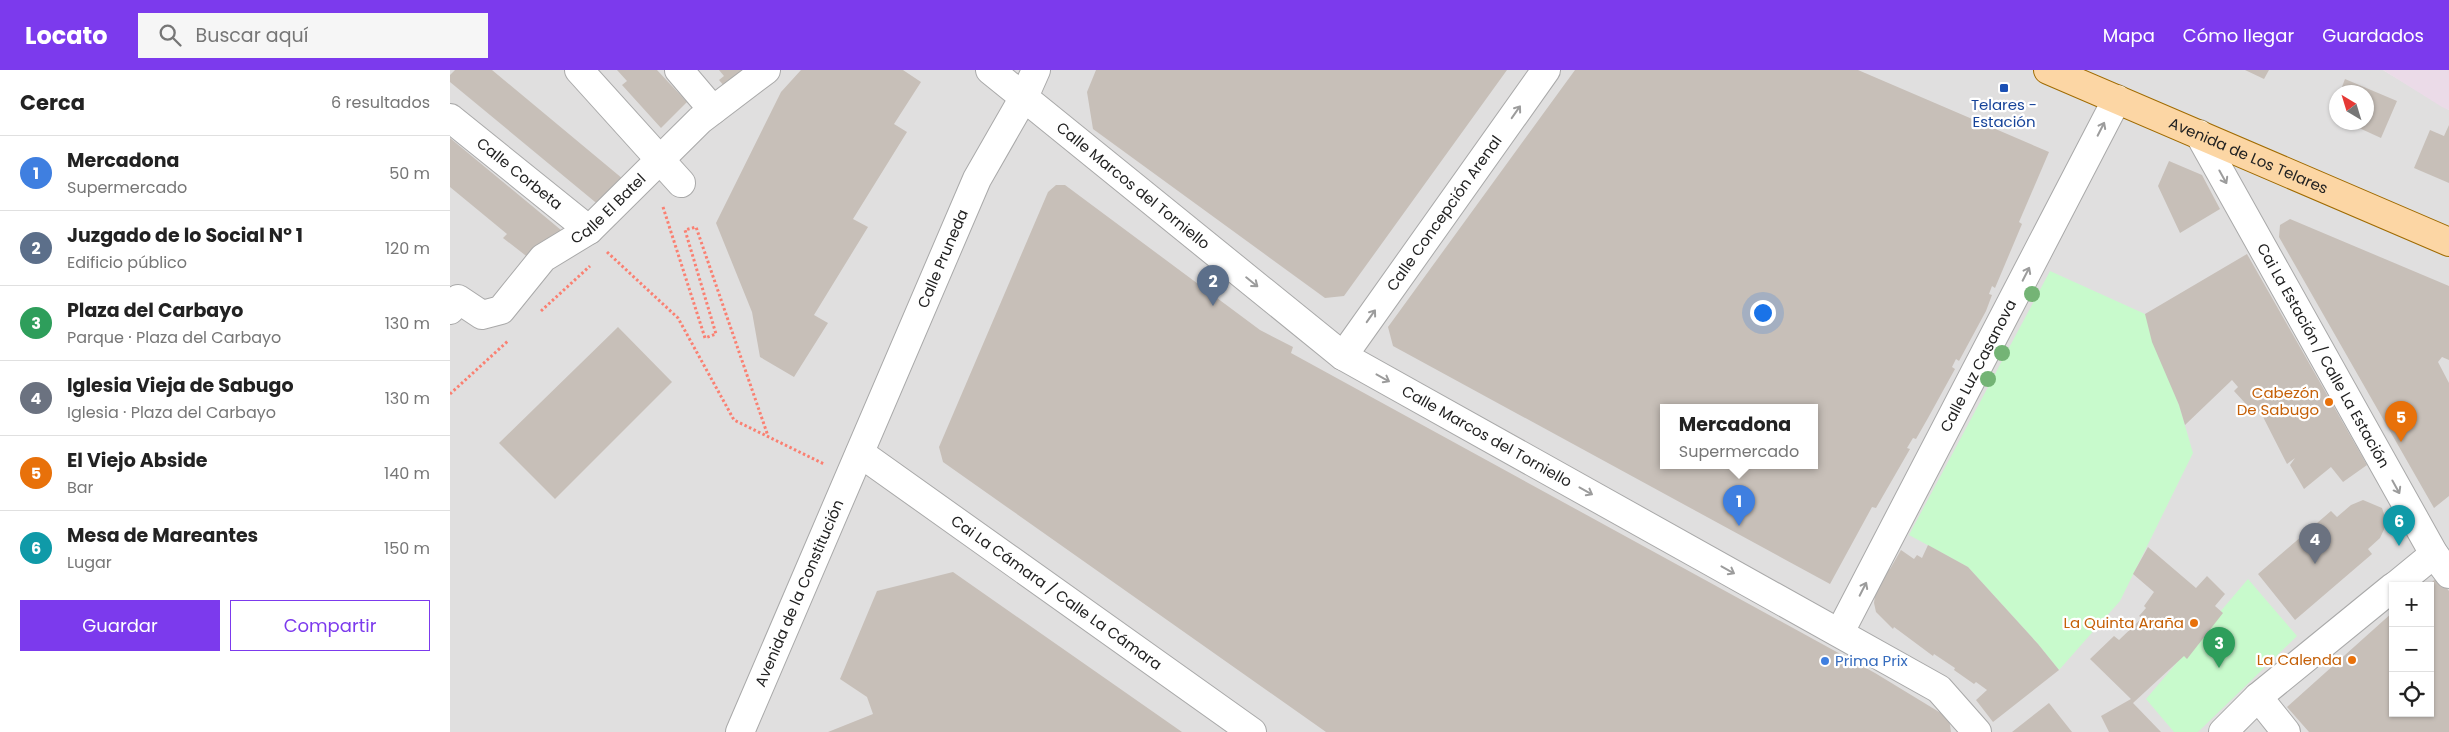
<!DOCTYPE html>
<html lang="es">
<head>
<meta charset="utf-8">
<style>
	:root { --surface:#fff; --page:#f6f6f6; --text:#222; --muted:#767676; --line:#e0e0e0; --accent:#7c3aed }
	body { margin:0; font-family:Poppins,sans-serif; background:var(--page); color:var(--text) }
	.controls { position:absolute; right:15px; bottom:15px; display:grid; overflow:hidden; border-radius:0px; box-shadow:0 1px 4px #0004 }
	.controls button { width:45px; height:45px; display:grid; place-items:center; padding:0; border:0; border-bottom:1px solid var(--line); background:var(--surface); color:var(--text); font:25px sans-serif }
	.compass { position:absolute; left:1879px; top:15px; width:45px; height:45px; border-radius:50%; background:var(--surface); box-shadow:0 1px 4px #0004; rotate:322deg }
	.you { position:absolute; left:1312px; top:242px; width:18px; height:18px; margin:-12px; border:4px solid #fff; border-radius:50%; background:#1a73e8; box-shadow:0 0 0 8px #1a73e833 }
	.badge { display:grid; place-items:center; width:32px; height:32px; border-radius:50%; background:var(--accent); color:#fff; font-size:16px; font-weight:700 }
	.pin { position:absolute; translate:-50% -41px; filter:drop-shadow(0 1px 2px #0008) }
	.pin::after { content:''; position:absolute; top:26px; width:18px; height:15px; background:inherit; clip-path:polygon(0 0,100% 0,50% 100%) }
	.popup { position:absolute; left:1210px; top:334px; width:158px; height:65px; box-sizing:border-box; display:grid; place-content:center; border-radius:0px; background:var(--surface); filter:drop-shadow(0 1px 4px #0005); font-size:16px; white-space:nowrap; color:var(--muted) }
	.popup b { font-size:19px; color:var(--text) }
	.popup::after { content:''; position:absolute; left:50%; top:100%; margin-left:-10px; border:10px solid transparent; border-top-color:var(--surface) }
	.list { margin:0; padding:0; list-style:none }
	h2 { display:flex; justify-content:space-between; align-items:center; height:65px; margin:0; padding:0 20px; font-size:21px }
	h2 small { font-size:16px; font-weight:400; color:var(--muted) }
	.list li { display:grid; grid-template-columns:32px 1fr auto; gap:15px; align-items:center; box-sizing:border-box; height:75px; padding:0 20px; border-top:1px solid var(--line) }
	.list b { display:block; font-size:19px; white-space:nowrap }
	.list p { margin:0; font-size:16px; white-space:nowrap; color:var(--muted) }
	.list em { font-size:16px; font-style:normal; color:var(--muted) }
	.actions { display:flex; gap:10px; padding:15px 20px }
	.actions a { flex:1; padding:11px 0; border:1px solid var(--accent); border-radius:0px; text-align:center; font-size:18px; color:var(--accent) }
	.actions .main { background:var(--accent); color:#fff }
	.icon { flex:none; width:28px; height:28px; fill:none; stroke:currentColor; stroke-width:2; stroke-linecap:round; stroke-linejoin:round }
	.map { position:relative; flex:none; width:1999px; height:662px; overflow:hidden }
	header { display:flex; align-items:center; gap:30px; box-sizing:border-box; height:70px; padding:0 25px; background:var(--accent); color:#fff }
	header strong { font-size:24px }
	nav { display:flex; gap:28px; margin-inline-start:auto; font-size:18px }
	.search { width:350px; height:45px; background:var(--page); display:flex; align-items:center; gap:12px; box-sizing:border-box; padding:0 18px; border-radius:0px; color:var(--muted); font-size:19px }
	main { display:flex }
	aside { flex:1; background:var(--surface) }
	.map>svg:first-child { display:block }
</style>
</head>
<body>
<header>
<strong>Locato</strong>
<div class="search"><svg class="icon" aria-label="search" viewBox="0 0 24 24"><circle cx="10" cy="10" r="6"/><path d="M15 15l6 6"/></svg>Buscar aquí</div>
<nav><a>Mapa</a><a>Cómo llegar</a><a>Guardados</a></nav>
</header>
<main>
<aside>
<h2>Cerca<small>6 resultados</small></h2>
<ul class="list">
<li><span class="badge" style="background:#3f7fe0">1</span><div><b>Mercadona</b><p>Supermercado</p></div><em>50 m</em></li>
<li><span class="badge" style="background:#5c6f8a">2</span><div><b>Juzgado de lo Social Nº 1</b><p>Edificio público</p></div><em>120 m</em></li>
<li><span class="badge" style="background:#2e9e5b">3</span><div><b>Plaza del Carbayo</b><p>Parque · Plaza del Carbayo</p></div><em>130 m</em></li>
<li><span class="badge" style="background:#6b7280">4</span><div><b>Iglesia Vieja de Sabugo</b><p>Iglesia · Plaza del Carbayo</p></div><em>130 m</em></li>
<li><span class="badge" style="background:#e8710a">5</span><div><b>El Viejo Abside</b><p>Bar</p></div><em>140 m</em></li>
<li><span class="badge" style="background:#0f9aa8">6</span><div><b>Mesa de Mareantes</b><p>Lugar</p></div><em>150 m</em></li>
</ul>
<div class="actions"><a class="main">Guardar</a><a>Compartir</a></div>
</aside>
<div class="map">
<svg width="1999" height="662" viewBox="0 0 1999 662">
	<rect width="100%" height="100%" fill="#f2efe9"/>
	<path fill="#e0dfdf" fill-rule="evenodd" d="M 0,0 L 1933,0 L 1999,40 L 1999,662 L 0,662 ZM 1886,22 L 1916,22 L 1916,52 L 1886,52 ZM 1214,337 L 1364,337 L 1364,395 L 1214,395 ZM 1943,516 L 1980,516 L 1980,643 L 1943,643 Z"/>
	<path fill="#ebdbe8" d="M 1933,0 L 1999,0 L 1999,40 L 1992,37 Z"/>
	<path fill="#c8facc" d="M 1600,201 L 1695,244 L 1729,335 L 1743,383 L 1670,531 L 1609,600 L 1588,574 L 1518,497 L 1459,465 Z
		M 1798,509 L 1847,566 L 1748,662 L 1724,662 L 1696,629 Z"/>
	<path fill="#c7bfb8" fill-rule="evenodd" d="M 5,0 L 42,0 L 179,114 L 156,141 L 0,12 L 0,5 Z
		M 167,0 L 207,0 L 237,32 L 211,58 L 172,15 L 177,11 Z
		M 269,0 L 309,0 L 281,24 L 269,10 L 274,6 Z
		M 351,0 L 453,0 L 471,12 L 444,54 L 457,62 L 403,149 L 418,157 L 364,245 L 378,253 L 344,307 L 310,287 L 302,242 L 266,153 L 331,22 Z
		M 646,0 L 1057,0 L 894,226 L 875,228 L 643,59 L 637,22 Z
		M 1125,0 L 1408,0 L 1599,82 L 1569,152 L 1572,154 L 1545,218 L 1542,216 L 1539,224 L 1542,225 L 1536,241 L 1509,291 L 1506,289 L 1502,297 L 1505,299 L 1478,348 L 1466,369 L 1463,368 L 1457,378 L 1460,379 L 1426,438 L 1422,437 L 1380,514 L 943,276 L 938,257 ZM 1214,337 L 1364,337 L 1364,395 L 1214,395 Z
		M 1795,0 L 1819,0 L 1814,9 Z
		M 1895,9 L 1947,31 L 1931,68 L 1896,52 L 1916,52 L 1916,22 L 1890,22 Z
		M 1999,55 L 1999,113 L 1964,98 L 1980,60 L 1994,66 Z
		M 0,68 L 111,160 L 84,192 L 53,168 L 57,164 L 0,117 Z
		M 1719,91 L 1752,105 L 1770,139 L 1730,163 L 1708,116 Z
		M 606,115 L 615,115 L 810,260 L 843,277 L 841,283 L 1425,603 L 1499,648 L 1501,662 L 876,662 L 493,392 L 489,377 L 598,122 Z
		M 1840,149 L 1999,216 L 1999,290 L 1992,287 L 1988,292 L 1999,313 L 1999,426 L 1984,438 L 1829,167 L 1830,155 Z
		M 1797,184 L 1917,395 L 1893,412 L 1881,397 L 1854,419 L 1840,395 L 1845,388 L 1837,394 L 1810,341 L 1806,345 L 1784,321 L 1788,317 L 1782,310 L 1735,355 L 1729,335 L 1702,272 L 1695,244 Z
		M 168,257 L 222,312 L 105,429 L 49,373 Z
		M 1913,430 L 1932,438 L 1937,453 L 1930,468 L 1918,479 L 1922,484 L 1845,550 L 1808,504 L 1881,441 L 1887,447 L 1901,435 Z
		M 1478,475 L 1518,497 L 1588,574 L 1609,600 L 1543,652 L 1526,630 L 1537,620 L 1526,612 L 1524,614 L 1504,600 L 1505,598 L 1484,584 L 1483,586 L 1444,557 L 1443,559 L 1426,542 L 1424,533 L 1425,525 L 1438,498 L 1440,499 L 1451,480 L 1464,489 L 1467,485 L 1472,488 Z
		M 1698,477 L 1746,518 L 1757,506 L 1775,524 L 1765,536 L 1773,543 L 1737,589 L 1734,586 L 1683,633 L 1711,662 L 1659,662 L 1651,646 L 1681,629 L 1640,589 L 1664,566 L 1669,570 L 1692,548 L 1689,546 L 1696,538 L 1694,536 L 1704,522 L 1683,504 Z
		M 503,502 L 732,662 L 378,662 L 423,644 L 417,627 L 390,609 L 427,521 Z
		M 1988,507 L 1999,521 L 1999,662 L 1859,662 L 1837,637 L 1943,542 L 1943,643 L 1980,643 L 1980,516 L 1977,516 Z
		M 1599,633 L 1622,662 L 1562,662 Z"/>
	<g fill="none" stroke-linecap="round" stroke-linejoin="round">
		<g stroke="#a9a9a9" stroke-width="30">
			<g id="minor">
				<path d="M 129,0 L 231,113"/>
				<path d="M 229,0 L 263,40"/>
				<path id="s1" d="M 540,0 L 893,286 L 1489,619 L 1527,662"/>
				<path id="s2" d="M 0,48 L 139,160"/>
				<path id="s3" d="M 1749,64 L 1984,484 L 1999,504"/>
				<path id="s4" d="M 0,240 L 8,229 L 32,245 L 51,240 L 93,188 L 139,160 L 250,50 L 316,0"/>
				<path id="s5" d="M 893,286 L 1096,0"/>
				<path id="s6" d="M 410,383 L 802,662"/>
				<path d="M 1945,516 L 1984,484"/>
				<path id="s7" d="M 1390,562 L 1667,29"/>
				<path d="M 1808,627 L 1836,662"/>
				<path id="s8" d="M 290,662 L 527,109 L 574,27 L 586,0"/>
				<path d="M 1773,662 L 1808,627 L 1943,517"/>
			</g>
		</g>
		<g stroke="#a06b00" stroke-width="30">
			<g id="major">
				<path id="s9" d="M 1598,0 L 1999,172"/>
			</g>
		</g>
		<path stroke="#fa8072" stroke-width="3" stroke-dasharray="2.5 2.5" stroke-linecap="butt" d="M 213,137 L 255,268 L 266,264 L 235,160 L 246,157 L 318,366
			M 157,182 L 228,248 L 284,350 L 374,394
			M 91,241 L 140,196
			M 0,324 L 59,270"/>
		<use href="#minor" stroke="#fff" stroke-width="28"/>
		<use href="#major" stroke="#fcd6a4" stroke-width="28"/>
	</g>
	<g fill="#74b475">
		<circle cx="1582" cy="224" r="8"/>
		<circle cx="1552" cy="283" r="8"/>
		<circle cx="1538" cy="309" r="8"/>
	</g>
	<defs><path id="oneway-shaft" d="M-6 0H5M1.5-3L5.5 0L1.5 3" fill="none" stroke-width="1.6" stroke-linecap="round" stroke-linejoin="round" transform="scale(1.25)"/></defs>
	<g stroke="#9c9c9c">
		<use href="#oneway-shaft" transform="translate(1066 42) rotate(-55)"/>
		<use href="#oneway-shaft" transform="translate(1651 59) rotate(-63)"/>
		<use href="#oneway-shaft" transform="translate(1773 107) rotate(61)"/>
		<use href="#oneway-shaft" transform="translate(1576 204) rotate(-63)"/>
		<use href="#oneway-shaft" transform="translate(802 212) rotate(39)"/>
		<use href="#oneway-shaft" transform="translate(921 246) rotate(-55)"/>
		<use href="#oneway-shaft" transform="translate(933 308) rotate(29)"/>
		<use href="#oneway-shaft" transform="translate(1946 417) rotate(61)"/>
		<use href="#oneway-shaft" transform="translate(1136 421) rotate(29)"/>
		<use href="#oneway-shaft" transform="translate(1278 500) rotate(29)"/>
		<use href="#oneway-shaft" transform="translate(1413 519) rotate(-63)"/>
	</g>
	<rect fill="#1a4fb4" stroke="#fff" stroke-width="2" x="1549" y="13" width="10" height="10" rx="2.5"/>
	<g fill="#e8710a" stroke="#fff" stroke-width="2">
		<circle cx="1879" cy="332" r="5"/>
		<circle cx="1744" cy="553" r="5"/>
		<circle cx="1902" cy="590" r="5"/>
	</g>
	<circle fill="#3f7fe0" stroke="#fff" stroke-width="2" cx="1375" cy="591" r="5"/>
	<g text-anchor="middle" stroke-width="4.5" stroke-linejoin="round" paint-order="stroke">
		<g font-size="15" fill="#164399" stroke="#fff">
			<text x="1554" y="40">Telares -<tspan x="1554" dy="17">Estación</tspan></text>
		</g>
		<g font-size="15" fill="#222" stroke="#fff">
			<text dy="5" stroke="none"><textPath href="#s9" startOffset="218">Avenida de Los Telares</textPath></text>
			<text dy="5" stroke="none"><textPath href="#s2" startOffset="89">Calle Corbeta</textPath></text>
			<text dy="5" stroke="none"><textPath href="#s1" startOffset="184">Calle Marcos del Torniello</textPath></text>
			<text dy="5" stroke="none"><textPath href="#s4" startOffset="211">Calle El Batel</textPath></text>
			<text dy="5" stroke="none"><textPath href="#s5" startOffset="175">Calle Concepción Arenal</textPath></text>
			<text dy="5" stroke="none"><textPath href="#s8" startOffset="515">Calle Pruneda</textPath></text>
			<text dy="5" stroke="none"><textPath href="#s3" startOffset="254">Cai La Estación / Calle La Estación</textPath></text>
			<text dy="5" stroke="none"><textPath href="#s7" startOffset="300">Calle Luz Casanova</textPath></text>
			<text dy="5" stroke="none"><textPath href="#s1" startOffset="619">Calle Marcos del Torniello</textPath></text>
			<text dy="5" stroke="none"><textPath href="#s8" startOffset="151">Avenida de la Constitución</textPath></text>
			<text dy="5" stroke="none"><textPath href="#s6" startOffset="241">Cai La Cámara / Calle La Cámara</textPath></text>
		</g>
		<g font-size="15" fill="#c56008" stroke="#fff" text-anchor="end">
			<text x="1869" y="328">Cabezón<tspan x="1869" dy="17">De Sabugo</tspan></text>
			<text x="1734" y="558">La Quinta Araña</text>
			<text x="1892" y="595">La Calenda</text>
		</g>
		<g font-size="15" fill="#366cbe" stroke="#fff" text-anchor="start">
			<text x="1385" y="596">Prima Prix</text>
		</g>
	</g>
</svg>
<div class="controls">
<button>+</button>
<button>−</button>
<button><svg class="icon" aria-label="locate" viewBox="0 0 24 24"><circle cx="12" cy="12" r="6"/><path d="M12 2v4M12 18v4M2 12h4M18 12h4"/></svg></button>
</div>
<svg class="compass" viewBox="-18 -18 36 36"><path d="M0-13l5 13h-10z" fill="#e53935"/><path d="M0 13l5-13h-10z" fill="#767676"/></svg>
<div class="you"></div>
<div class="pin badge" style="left:1289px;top:456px;background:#3f7fe0">1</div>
<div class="popup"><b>Mercadona</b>Supermercado</div>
<div class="pin badge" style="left:763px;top:236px;background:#5c6f8a">2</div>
<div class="pin badge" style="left:1769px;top:598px;background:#2e9e5b">3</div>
<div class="pin badge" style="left:1865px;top:494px;background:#6b7280">4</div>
<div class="pin badge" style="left:1951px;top:372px;background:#e8710a">5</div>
<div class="pin badge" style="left:1949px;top:476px;background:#0f9aa8">6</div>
</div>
</main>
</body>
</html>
